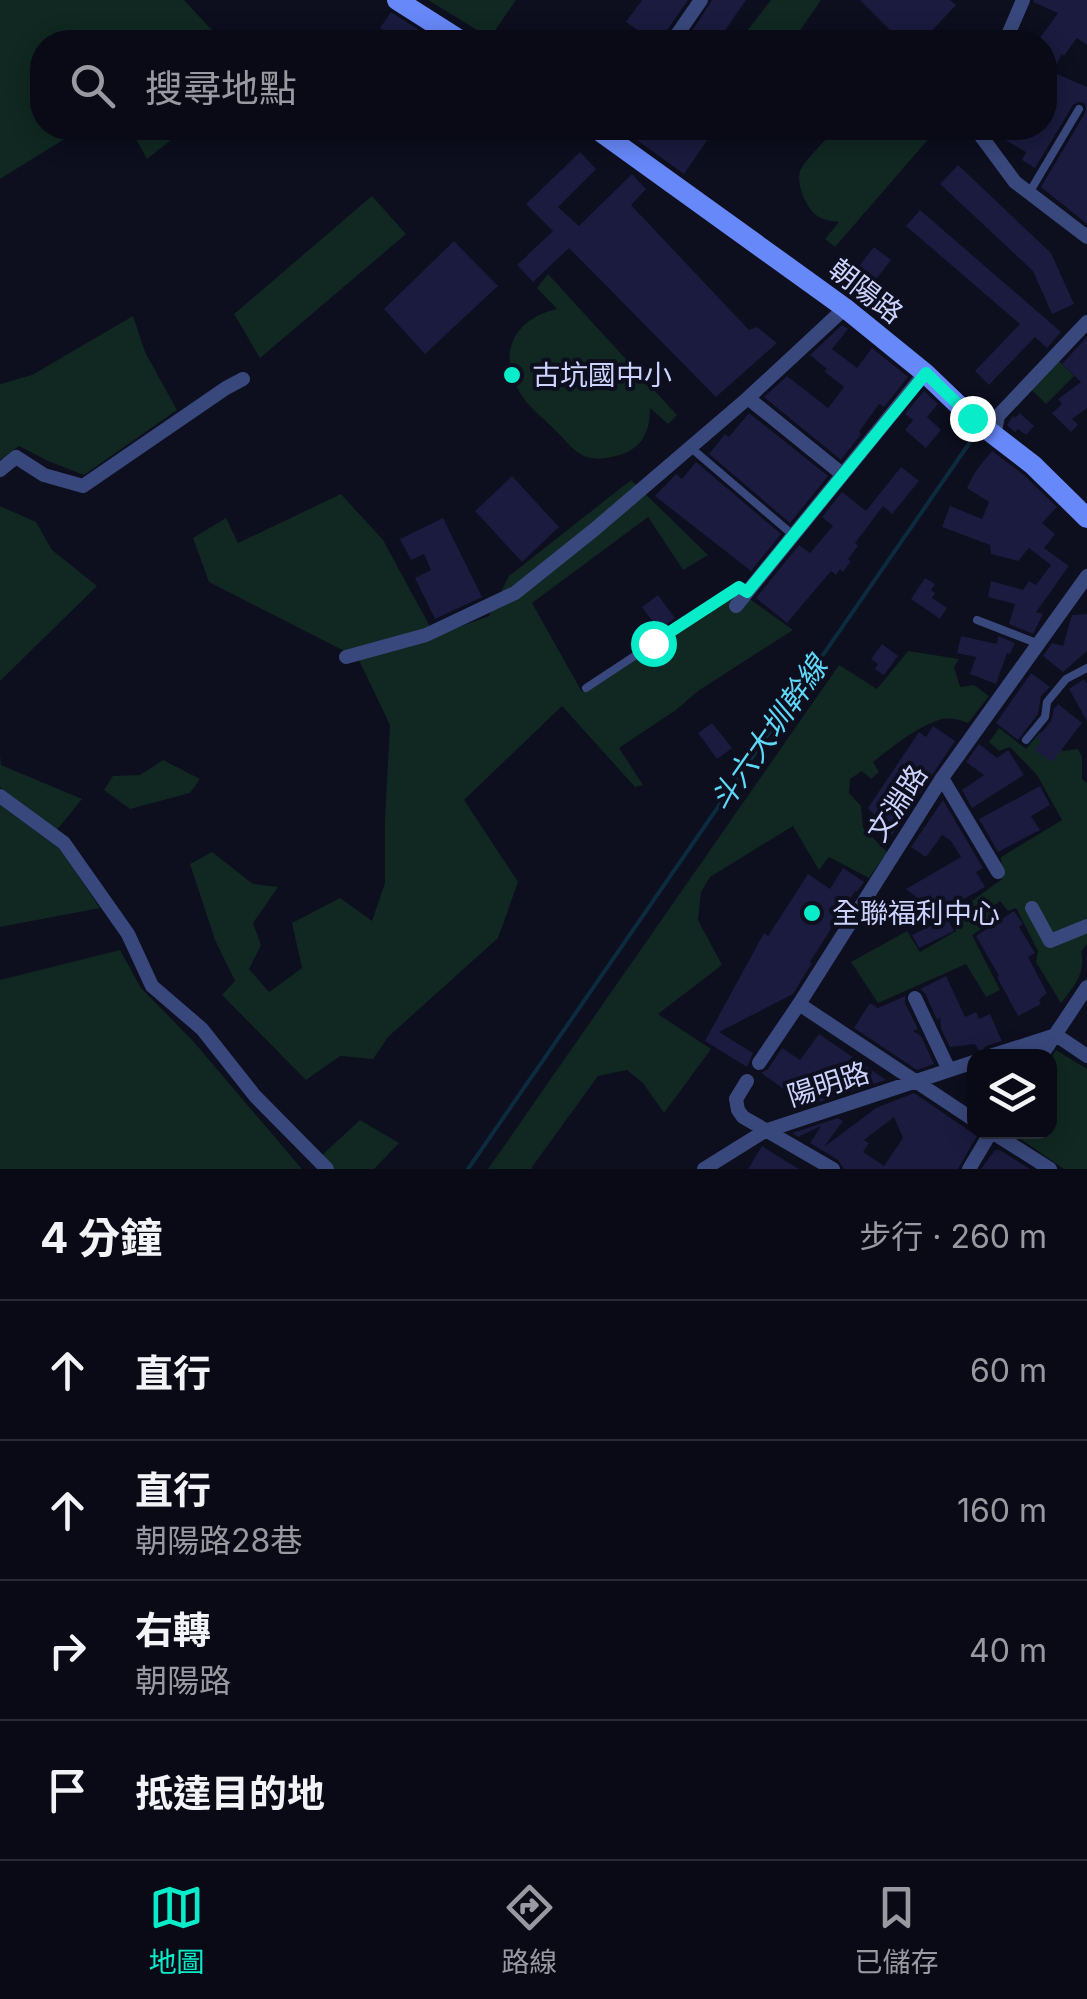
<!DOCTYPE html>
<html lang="zh-TW">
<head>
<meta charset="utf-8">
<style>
	:root { --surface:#0a0a16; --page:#181823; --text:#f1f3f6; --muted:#999aa1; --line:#2a2b35; --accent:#09ecca }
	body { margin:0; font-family:Inter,"Noto Sans TC",sans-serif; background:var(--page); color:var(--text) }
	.controls { position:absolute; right:30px; bottom:30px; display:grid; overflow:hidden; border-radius:20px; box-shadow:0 5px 25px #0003 }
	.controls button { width:90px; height:90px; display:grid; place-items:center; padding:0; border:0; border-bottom:2px solid var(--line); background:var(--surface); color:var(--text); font:50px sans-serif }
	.stop { position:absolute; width:30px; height:30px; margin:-22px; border:8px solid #09ecca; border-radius:50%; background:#fff }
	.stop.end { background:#09ecca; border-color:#fff; box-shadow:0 2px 10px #0008 }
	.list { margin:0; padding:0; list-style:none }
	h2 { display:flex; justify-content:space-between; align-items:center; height:130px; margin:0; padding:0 40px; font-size:42px }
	h2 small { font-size:32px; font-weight:400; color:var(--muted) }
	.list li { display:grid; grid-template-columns:65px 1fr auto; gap:30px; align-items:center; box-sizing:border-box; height:140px; padding:0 40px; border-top:2px solid var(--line) }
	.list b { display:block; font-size:38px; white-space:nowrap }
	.list p { margin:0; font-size:32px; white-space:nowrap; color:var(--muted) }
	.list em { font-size:32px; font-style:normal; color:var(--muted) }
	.icon { flex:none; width:55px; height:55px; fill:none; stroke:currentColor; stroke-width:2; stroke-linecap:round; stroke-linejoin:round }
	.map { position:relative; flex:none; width:1087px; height:1169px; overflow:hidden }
	.search { position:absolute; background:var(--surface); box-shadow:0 5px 25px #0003; left:30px; right:30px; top:30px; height:110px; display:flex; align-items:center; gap:25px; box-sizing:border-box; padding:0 35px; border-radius:40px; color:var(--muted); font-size:38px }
	.sheet { height:690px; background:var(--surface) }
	nav { display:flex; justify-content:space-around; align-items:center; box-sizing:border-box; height:140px; border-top:2px solid var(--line); background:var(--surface); font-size:28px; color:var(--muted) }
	nav a { display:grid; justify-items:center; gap:5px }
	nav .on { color:var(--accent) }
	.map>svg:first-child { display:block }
</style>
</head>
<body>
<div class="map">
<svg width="1087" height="1169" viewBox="0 0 1087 1169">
	<rect width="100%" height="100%" fill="#0d0e1e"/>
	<path fill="#102821" d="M 0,0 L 184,0 L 223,42 L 42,42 L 42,128 L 82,128 L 0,179 Z
		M 428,0 L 516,0 L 490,38 Z
		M 771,0 L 821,0 L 792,42 L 746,42 L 740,40 Z
		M 130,128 L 186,128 L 147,159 Z
		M 836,128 L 938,128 L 835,247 L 825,239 L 839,222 C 831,221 822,220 816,215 C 806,207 796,184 800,171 C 803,162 829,137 836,128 Z
		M 372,196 L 406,234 L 260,358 L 234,314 Z
		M 548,274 L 677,415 L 668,424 L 650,408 C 650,440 636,454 605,458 C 597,459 590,459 582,455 C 572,450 563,437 554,429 C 544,419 530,408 522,396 C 496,356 512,319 557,309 L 537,288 Z
		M 133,316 L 145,352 L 177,410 L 84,475 L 48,461 L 19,446 L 0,460 L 0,384 L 32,375 Z
		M 1059,361 L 1074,376 L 1046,404 L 1032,390 Z
		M 631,480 L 708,555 L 683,570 L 648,517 L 532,603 L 582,692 L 736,589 L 793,630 L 698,691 L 676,710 L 619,748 L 643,785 L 635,787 L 562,706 L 464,800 L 518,882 L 498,938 L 388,1037 L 373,1059 L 340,1056 L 306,1080 L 222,995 L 235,981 L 215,940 L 190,864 L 212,852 L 253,884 L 278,887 L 253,923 L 261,945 L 249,969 L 269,992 L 302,968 L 292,923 L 340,898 L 372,921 L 385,883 L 385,820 L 390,725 L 358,658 L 209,582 L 193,538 L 226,518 L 238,543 L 341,494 L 383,540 L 435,636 L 489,616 L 509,576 Z
		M 0,506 L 36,522 L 52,550 L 97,586 L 0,681 Z
		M 908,651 L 959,659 L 954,667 L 960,687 L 974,685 L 989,696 L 968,723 C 958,719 946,716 936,721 C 914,729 892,747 873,762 L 879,772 L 871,779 L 862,771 L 850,779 L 849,793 L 861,806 L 863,828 L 887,852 L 869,878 L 829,857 L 819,870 L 793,826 L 710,877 L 701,892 L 698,920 L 722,965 L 658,1014 L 711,1049 L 664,1113 L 643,1083 L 627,1070 L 598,1076 L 532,1167 L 533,1169 L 488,1169 L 839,665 L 877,689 Z
		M 999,728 L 1026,749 L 1040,732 L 1063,751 L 1078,749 L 1082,757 L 1082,779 L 1087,783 L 1087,944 L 1081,952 C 1087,971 1073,988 1061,1003 L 1036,962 L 1038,951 L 1016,908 L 1008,911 L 1000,901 L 990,909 L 995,920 L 972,935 L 1000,990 L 986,997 L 966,964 L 878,1003 L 851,962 L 907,931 L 920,952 L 956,931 L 953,915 L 1002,879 L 1001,857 L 1062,820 L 1037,775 L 1010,747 L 999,751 L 989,742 Z
		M 0,755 L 1,765 L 82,799 L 57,830 L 0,787 Z
		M 163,760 L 200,779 L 190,793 L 130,809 L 104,790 L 113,776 L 140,775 Z
		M 0,805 L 60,849 L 100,908 L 0,927 Z
		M 120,950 L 141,988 L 193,1041 L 302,1169 L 0,1169 L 0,980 Z
		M 1056,1050 L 1087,1069 L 1087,1169 L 1064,1169 L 1013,1134 L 1013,1132 L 1050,1132 L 1050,1059 Z
		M 360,1120 L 399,1143 L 374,1169 L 333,1169 L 321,1156 Z"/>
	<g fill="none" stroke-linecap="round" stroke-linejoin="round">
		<path stroke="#0d2b3e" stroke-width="4" d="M 468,1169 L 977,432"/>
	</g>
	<path fill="#1a1b3e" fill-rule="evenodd" d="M 642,0 L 688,0 L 663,36 L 662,42 L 655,42 L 626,22 Z
		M 712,0 L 746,0 L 717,42 L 685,42 Z
		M 860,0 L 950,0 L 956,5 L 921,42 L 902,42 Z
		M 1034,0 L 1087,0 L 1087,45 L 1077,38 L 1064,56 L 1062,54 L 1052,72 L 1087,87 L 1087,224 L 1041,187 L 1085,113 L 1086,108 L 1084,103 L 1078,102 L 1073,105 L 1035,168 L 1022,160 L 1026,152 L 1002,138 L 1008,128 L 1044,128 L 1044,42 L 1037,42 L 1058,13 L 1033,2 Z
		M 391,12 L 438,42 L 402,42 L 380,28 Z
		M 630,128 L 692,128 L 708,139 L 684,174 L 630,135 Z
		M 580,152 L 596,169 L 558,207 L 579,226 L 632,174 L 646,189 L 631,205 L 749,330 L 757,327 L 777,343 L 716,397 L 569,248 L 533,282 L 517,265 L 553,231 L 526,204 Z
		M 958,165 L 1051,253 L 1074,304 L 1052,314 L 1033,271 L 940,184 Z
		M 920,210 L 1061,332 L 1047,348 L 1035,337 L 989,385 L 975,371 L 1020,324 L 906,226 Z
		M 454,241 L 498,286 L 425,354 L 384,309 Z
		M 874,247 L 891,260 L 873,283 L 886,294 L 872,310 L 843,286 Z
		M 842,325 L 848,329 L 832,349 L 857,368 L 872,348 L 908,377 L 884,407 L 879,404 L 859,432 L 861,434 L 841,460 L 764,397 L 787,376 L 828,408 L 844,387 L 824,371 L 827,369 L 810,355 Z
		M 1087,337 L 1087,408 L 1072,419 L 1078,425 L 1071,432 L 1052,413 L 1062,404 L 1058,399 L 1081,382 L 1062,364 Z
		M 924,391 L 938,404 L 927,417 L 941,430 L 926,448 L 905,430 L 913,420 L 905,414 Z
		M 749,413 L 828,476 L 790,523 L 709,454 L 725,434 L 729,437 Z
		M 1020,413 L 1034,426 L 1026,435 L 1018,429 L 1015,432 L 1007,425 L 1013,416 L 1015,418 Z
		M 992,451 L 1024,475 L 1057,507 L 1042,523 L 1055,534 L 1044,548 L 1069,566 L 1036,612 L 1043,614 L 1033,634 L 1009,624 L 1015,604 L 988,597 L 991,581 L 1023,590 L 1029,581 L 1036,585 L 1051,565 L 1029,548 L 1018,561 L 991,554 L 990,545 L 942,527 L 950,506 L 982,519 L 989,502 L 967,488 L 975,472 Z
		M 696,462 L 781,534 L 751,571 L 655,496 L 676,474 L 682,479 Z
		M 901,467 L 919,481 L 892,514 L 883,506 L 855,543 L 858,546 L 848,559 L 851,561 L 846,568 L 843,572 L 840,569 L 836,575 L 831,571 L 787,623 L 756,598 L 799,545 L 810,553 L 833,526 L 822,517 L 842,492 L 866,511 Z
		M 512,476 L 559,527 L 522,562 L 475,511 Z
		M 443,518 L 482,597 L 435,619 L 415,578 L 431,570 L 424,554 L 411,560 L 400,539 Z
		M 925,578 L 935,584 L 931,590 L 935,593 L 932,598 L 947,608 L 940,619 L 911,599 Z
		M 658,595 L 675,618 L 659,630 L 642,607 Z
		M 1087,614 L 1087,651 L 1063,672 L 1043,656 L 1052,643 L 1063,646 L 1072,615 Z
		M 961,636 L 997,644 L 998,636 L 1015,643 L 1010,654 L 1007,653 L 996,684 L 970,674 L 976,657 L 957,653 Z
		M 882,644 L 898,656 L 884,675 L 875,669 L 878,664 L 871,659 Z
		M 1031,673 L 1050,687 L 1041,696 L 1038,714 L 1018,740 L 996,723 Z
		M 1084,679 L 1087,684 L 1087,721 L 1069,689 Z
		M 1058,704 L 1082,723 L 1052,762 L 1035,750 L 1041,741 L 1037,738 L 1051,721 L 1054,709 Z
		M 712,723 L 732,748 L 717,759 L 698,733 Z
		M 933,726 L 955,741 L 892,835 L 868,808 L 919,732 L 926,737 Z
		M 979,744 L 997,758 L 1008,750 L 1024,775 L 972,808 L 962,790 L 984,775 L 966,762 Z
		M 1040,786 L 1050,805 L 1031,816 L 1040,830 L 998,852 L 979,819 Z
		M 943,800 L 983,868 L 976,872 L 985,887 L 955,904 L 944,919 L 906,889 L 961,857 L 951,841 L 942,835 L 926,857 L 911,847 Z
		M 843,868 L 864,882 L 857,892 L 855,891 L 810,962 L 812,963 L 793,994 L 719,1032 L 753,1053 L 747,1067 L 705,1041 L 764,933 L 768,936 L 808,874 L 830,889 Z
		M 1014,911 L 1023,924 L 1019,927 L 1035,953 L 1028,957 L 1047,993 L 1039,1000 L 1041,1004 L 1018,1016 L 997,977 L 999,976 L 976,936 Z
		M 947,918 L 954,931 L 919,948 L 912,935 Z
		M 946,976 L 965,1017 L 976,1012 L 979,1019 L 990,1014 L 1002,1041 L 986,1046 L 980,1053 L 975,1044 L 950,1047 L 941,1029 L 940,1018 L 937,1020 L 925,993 L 920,989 Z
		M 905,996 L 905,1003 L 918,1029 L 913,1031 L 921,1036 L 934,1064 L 917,1070 L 854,1028 L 870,1003 L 878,1008 Z
		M 819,1034 L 857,1060 L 886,1080 L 849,1092 L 841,1087 L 834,1097 L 808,1106 L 761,1073 L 768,1069 L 782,1048 L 800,1060 Z
		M 914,1093 L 977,1136 L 958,1169 L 844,1169 L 838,1160 L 810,1143 L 821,1126 L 798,1137 L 792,1133 L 838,1118 L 843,1121 L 824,1147 L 876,1108 ZM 894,1117 L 903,1138 L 884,1166 L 863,1152 L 869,1143 L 864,1140 Z
		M 762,1146 L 771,1152 L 799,1169 L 748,1169 Z
		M 995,1150 L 1000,1150 L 1030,1169 L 981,1169 Z"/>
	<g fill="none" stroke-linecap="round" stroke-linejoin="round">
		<path stroke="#39487c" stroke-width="8" d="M 1029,193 L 1079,109
			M 690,447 L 793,535
			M 977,620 L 1039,644
			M 586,688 L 739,587 L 747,592
			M 1026,740 L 1045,717 L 1047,702 L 1066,679 L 1087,668"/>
		<path stroke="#39487c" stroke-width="14" d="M 672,42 L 701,0
			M 1005,42 L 1023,0
			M 975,128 L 1015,182 L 1087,237
			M 748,398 L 842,474
			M 994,435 L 998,416 L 1087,322
			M 0,470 L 16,457 L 44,475 L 83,486 L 226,388 L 243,379
			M 736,606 L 925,373
			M 346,657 L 426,635 L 515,593 L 595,529 L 748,398 L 845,308
			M 942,778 L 998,872
			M 0,796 L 64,843 L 128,934 L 152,986 L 202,1029 L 255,1096 L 327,1169
			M 1032,908 L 1050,941 L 1087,926
			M 915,998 L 949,1070
			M 799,1004 L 974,1120
			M 990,1056 L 1056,1035 L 1087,1056
			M 1041,1056 L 1087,987
			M 759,1063 L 799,1004 L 942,778 L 1087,576
			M 747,1081 L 736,1099 L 738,1110 L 743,1117 L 833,1169
			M 992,1132 L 1050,1169
			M 704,1169 L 765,1131 L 974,1062
			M 969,1169 L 991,1132"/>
		<path stroke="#6788f9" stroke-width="20" d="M 397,0 L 463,42
			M 595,128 L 845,308 L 925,373 L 972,418 L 1033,465 L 1087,518"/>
	</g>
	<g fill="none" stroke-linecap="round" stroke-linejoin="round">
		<path stroke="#09ecca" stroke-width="12" d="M 653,643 L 739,587 L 747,592 L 926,373 L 972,418"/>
	</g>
	<g fill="#09ecca" stroke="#0d0e1e" stroke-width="4">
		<circle cx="512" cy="375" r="10"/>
		<circle cx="812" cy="913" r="10"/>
	</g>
	<g text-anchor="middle" stroke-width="8" stroke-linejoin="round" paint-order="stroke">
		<g font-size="28" fill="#ccd3fd" stroke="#0d0e1e">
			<text transform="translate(866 291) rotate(38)" y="10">朝陽路</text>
			<text transform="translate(897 803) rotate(-57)" y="10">文淵路</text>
			<text transform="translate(828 1084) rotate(-18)" y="10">陽明路</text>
		</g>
		<g font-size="28" fill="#ccd3fd" stroke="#0d0e1e" text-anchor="start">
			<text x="532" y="385">古坑國中小</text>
			<text x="832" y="923">全聯福利中心</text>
		</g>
		<g font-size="30" font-style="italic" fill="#5ed8f9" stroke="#0d0e1e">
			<text transform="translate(769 734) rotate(-55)" y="10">斗六大圳幹線</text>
		</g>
	</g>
</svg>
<div class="controls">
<button><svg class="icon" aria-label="layers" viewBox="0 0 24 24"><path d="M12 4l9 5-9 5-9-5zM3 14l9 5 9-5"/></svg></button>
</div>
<div class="stop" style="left:653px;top:643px"></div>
<div class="stop end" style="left:972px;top:418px"></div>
<div class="search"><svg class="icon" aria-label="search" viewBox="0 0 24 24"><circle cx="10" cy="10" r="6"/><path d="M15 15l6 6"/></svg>搜尋地點</div>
</div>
<section class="sheet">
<h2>4 分鐘<small>步行 · 260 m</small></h2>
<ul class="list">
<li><svg class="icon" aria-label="ahead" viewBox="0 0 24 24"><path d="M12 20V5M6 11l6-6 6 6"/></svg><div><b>直行</b></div><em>60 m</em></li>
<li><svg class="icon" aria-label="ahead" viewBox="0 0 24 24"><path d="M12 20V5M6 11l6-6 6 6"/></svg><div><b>直行</b><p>朝陽路28巷</p></div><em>160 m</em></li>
<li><svg class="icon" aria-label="right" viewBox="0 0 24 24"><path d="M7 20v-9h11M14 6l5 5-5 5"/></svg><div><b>右轉</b><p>朝陽路</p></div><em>40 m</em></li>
<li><svg class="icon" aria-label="arrive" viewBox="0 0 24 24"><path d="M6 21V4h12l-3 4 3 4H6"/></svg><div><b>抵達目的地</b></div></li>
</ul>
</section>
<nav>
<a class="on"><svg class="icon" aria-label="map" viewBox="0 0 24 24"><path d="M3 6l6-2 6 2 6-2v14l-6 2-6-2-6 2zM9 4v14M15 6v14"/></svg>地圖</a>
<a><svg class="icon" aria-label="directions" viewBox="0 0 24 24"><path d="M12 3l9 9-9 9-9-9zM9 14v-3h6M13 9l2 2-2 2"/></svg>路線</a>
<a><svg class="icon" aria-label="saved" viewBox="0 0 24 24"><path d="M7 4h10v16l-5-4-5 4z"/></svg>已儲存</a>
</nav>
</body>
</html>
